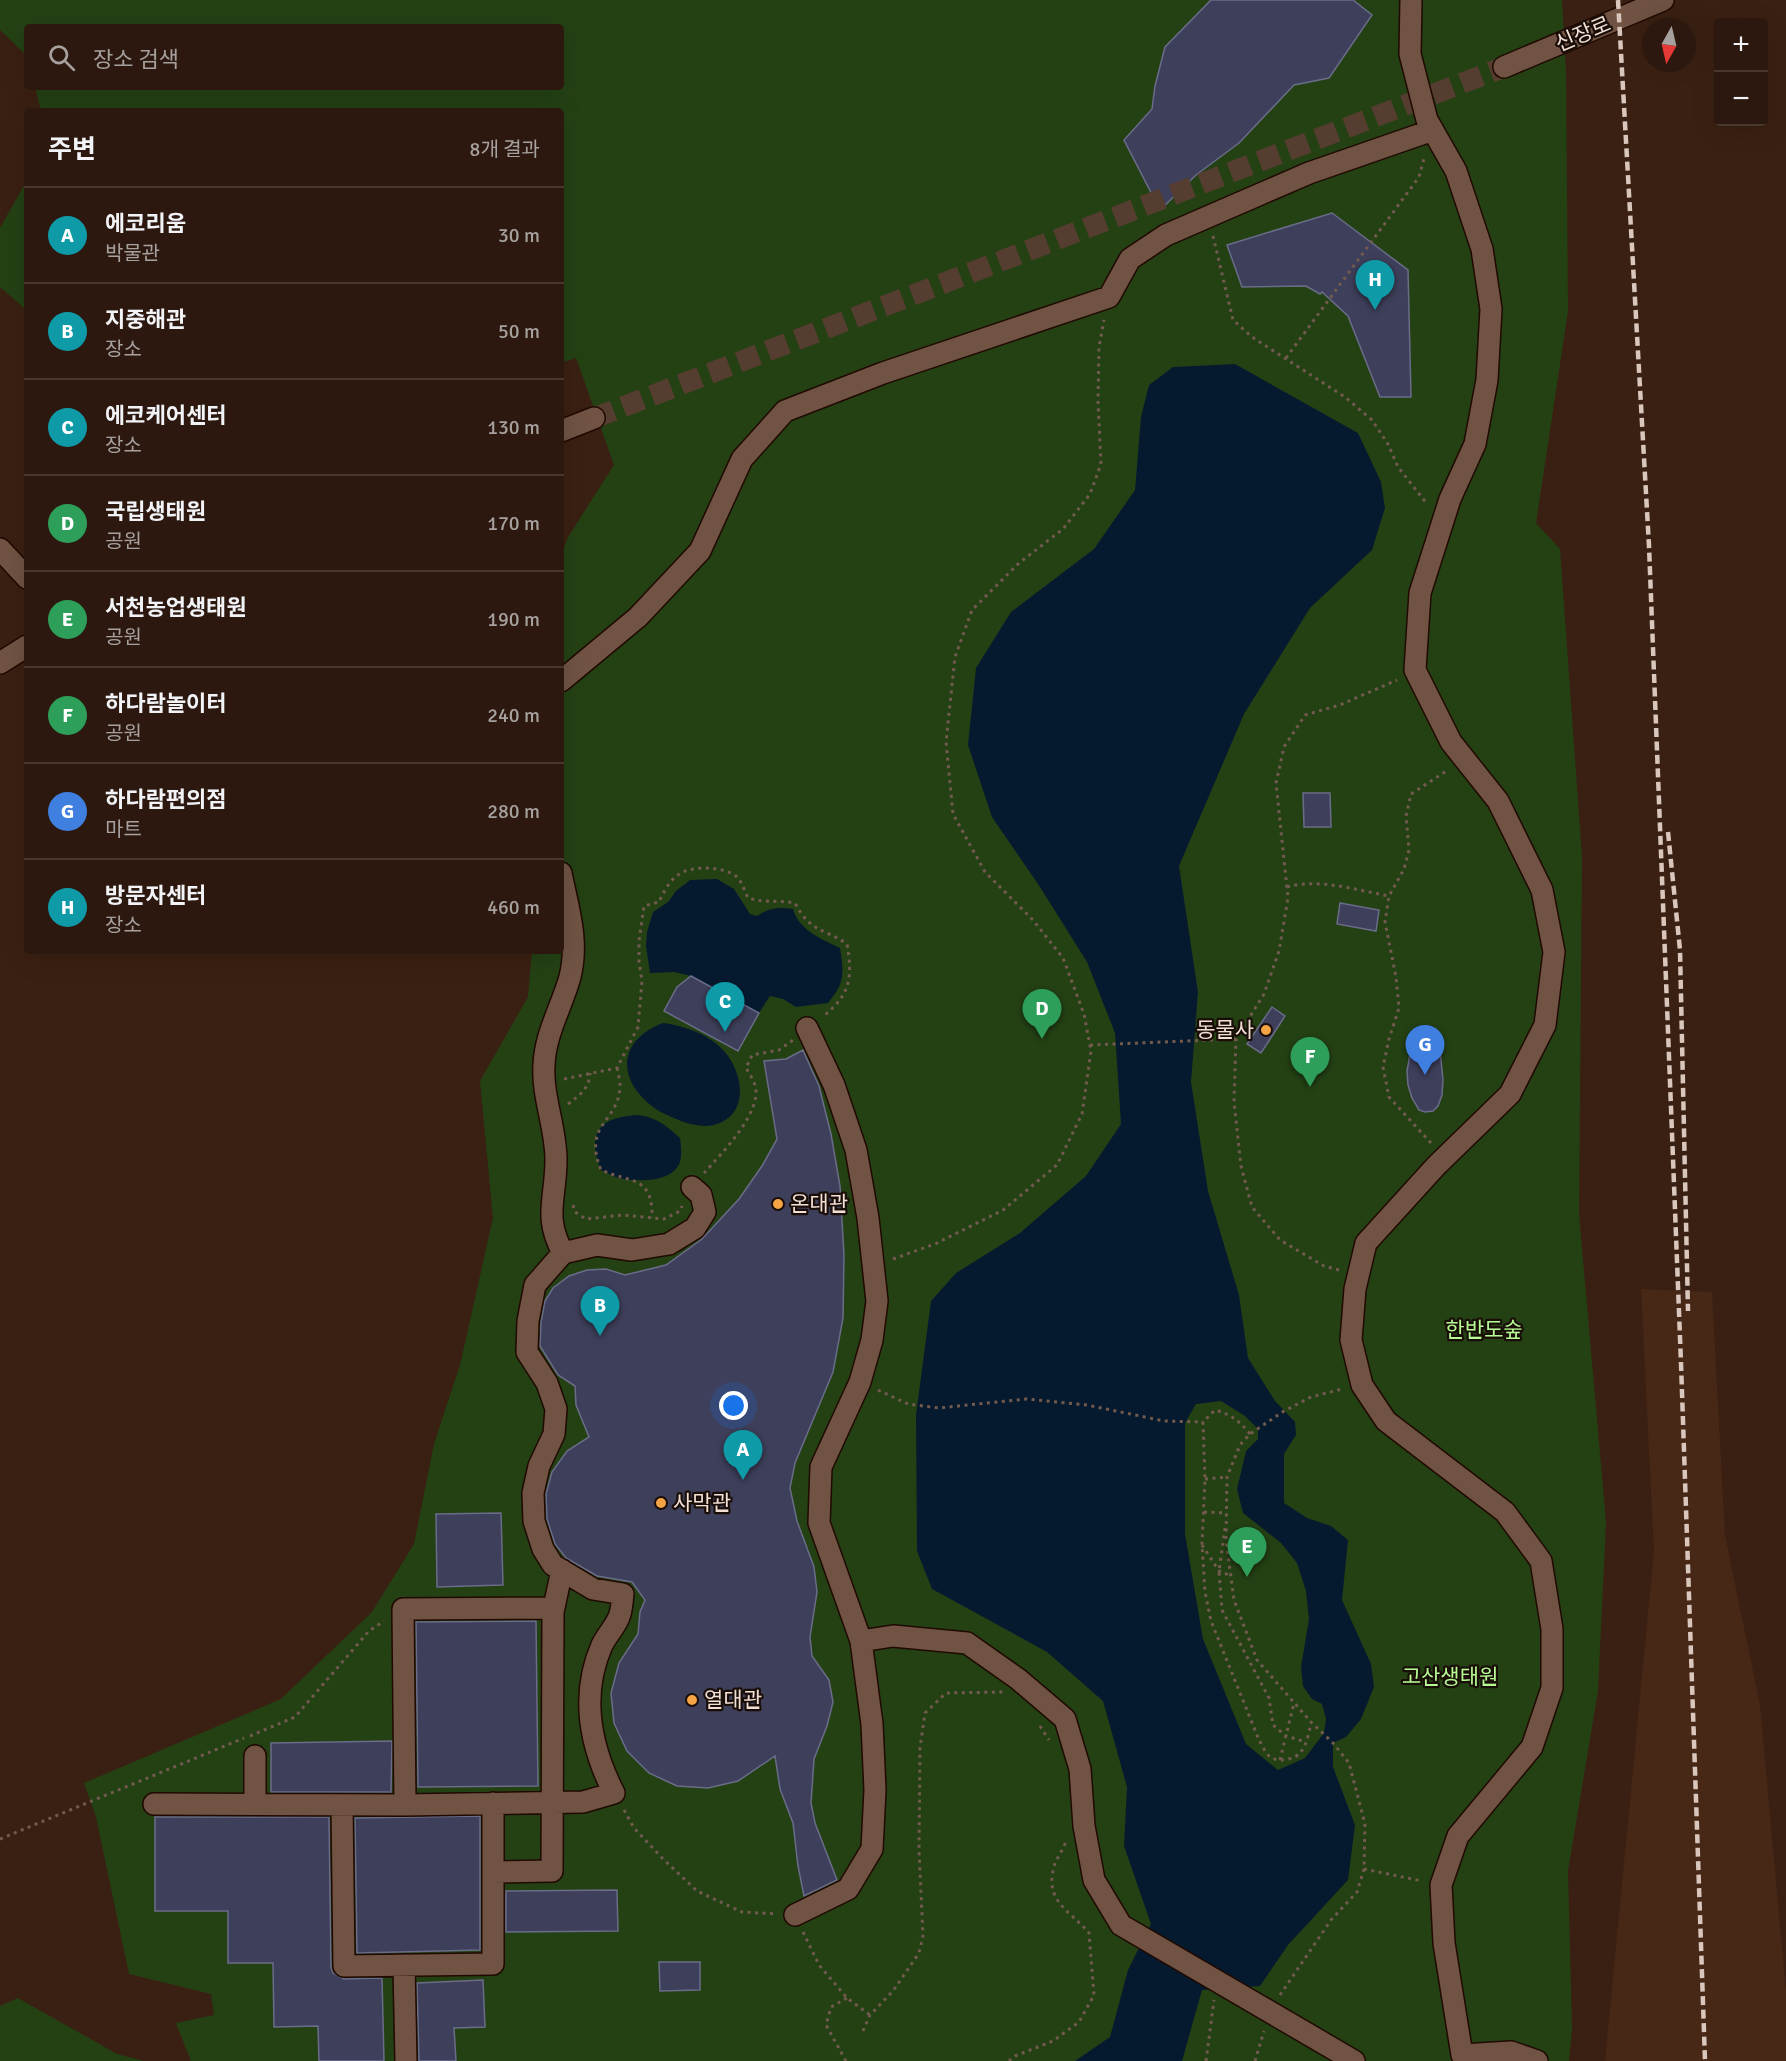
<!DOCTYPE html>
<html lang="ko">
<head>
<meta charset="utf-8">
<style>
	:root { --surface:#2c180e; --page:#342117; --text:#f1f3f6; --muted:#a6a09e; --line:#48372e; --accent:#f4a444 }
	body { margin:0; font-family:Signika,"Noto Sans KR",sans-serif; background:var(--page); color:var(--text) }
	.controls { position:absolute; right:18px; top:18px; display:grid; overflow:hidden; border-radius:6px; box-shadow:0 6px 24px #0002 }
	.controls button { width:54px; height:54px; display:grid; place-items:center; padding:0; border:0; border-bottom:2px solid var(--line); background:var(--surface); color:var(--text); font:30px sans-serif }
	.compass { position:absolute; left:1642px; top:18px; width:54px; height:54px; border-radius:50%; background:var(--surface); box-shadow:0 6px 24px #0002; rotate:188deg }
	.you { position:absolute; left:734px; top:1406px; width:21px; height:21px; margin:-15px; border:4px solid #fff; border-radius:50%; background:#1a73e8; box-shadow:0 0 0 9px #1a73e833 }
	.badge { display:grid; place-items:center; width:39px; height:39px; border-radius:50%; background:var(--accent); color:#fff; font-size:20px; font-weight:700 }
	.pin { position:absolute; translate:-50% -50px; filter:drop-shadow(0 2px 3px #0008) }
	.pin::after { content:''; position:absolute; top:32px; width:21px; height:18px; background:inherit; clip-path:polygon(0 0,100% 0,50% 100%) }
	.list { margin:0; padding:0; list-style:none }
	h2 { display:flex; justify-content:space-between; align-items:center; height:78px; margin:0; padding:0 24px; font-size:26px }
	h2 small { font-size:20px; font-weight:400; color:var(--muted) }
	.list li { display:grid; grid-template-columns:39px 1fr auto; gap:18px; align-items:center; box-sizing:border-box; height:96px; padding:0 24px; border-top:2px solid var(--line) }
	.list b { display:block; font-size:22px; white-space:nowrap }
	.list p { margin:0; font-size:20px; white-space:nowrap; color:var(--muted) }
	.list em { font-size:20px; font-style:normal; color:var(--muted) }
	.icon { flex:none; width:33px; height:33px; fill:none; stroke:currentColor; stroke-width:2; stroke-linecap:round; stroke-linejoin:round }
	.map { position:relative; flex:none; width:1786px; height:2061px; overflow:hidden }
	.search { position:absolute; background:var(--surface); box-shadow:0 6px 24px #0002; left:24px; top:24px; width:540px; height:66px; display:flex; align-items:center; gap:15px; box-sizing:border-box; padding:0 21px; border-radius:6px; color:var(--muted); font-size:22px }
	.panel { position:absolute; background:var(--surface); box-shadow:0 6px 24px #0002; left:24px; top:108px; width:540px; height:846px; border-radius:6px }
	.map>svg:first-child { display:block }
</style>
</head>
<body>
<div class="map">
<svg width="1786" height="2061" viewBox="0 0 1786 2061">
	<rect width="100%" height="100%" fill="#3a2012"/>
	<path fill="#472715" d="M 1641,1289 L 1712,1292 L 1725,1535 L 1760,1705 L 1786,1992 L 1786,2061 L 1605,2061 L 1654,1551 Z"/>
	<path fill="#244114" d="M 0,0 L 1562,0 L 1566,72 L 1568,311 L 1536,523 L 1560,549 L 1582,857 L 1579,1214 L 1606,1522 L 1598,1691 L 1568,1871 L 1572,2029 L 1569,2061 L 191,2061 L 176,2023 L 214,2015 L 211,1994 L 129,1974 L 96,1817 L 84,1783 L 281,1699 L 372,1612 L 414,1544 L 434,1444 L 460,1365 L 493,1218 L 480,1081 L 528,997 L 532,951 L 561,951 L 561,555 L 568,537 L 614,465 L 576,358 L 561,363 L 561,111 L 41,111 L 35,87 L 561,87 L 561,27 L 27,27 L 27,56 L 0,30 Z
		M 27,180 L 27,307 L 24,308 L 0,287 L 0,228 Z
		M 18,1998 L 117,2054 L 144,2061 L 0,2061 L 0,2006 Z"/>
	<path fill="#061a2f" fill-rule="evenodd" d="M 1235,364 L 1358,433 L 1381,482 L 1385,508 L 1372,550 L 1310,608 L 1244,714 L 1179,866 L 1198,992 L 1191,1082 L 1208,1191 L 1239,1295 L 1248,1358 L 1275,1401 L 1295,1422 L 1296,1435 L 1284,1454 L 1284,1503 L 1307,1518 L 1331,1526 L 1348,1540 L 1342,1600 L 1371,1664 L 1374,1687 L 1361,1719 L 1346,1737 L 1333,1743 L 1333,1767 L 1355,1825 L 1348,1880 L 1288,1945 L 1260,1986 L 1202,1990 L 1182,2061 L 1075,2061 L 1110,2037 L 1128,1970 L 1151,1924 L 1124,1846 L 1127,1787 L 1103,1701 L 1047,1652 L 932,1589 L 917,1551 L 916,1415 L 931,1301 L 956,1273 L 1020,1233 L 1086,1176 L 1121,1124 L 1115,1033 L 1087,962 L 1040,887 L 992,817 L 968,745 L 976,668 L 1011,612 L 1094,549 L 1135,490 L 1141,417 L 1149,385 L 1173,367 ZM 1221,1401 L 1245,1416 L 1258,1429 L 1258,1439 L 1246,1451 L 1237,1489 L 1243,1513 L 1281,1543 L 1297,1563 L 1306,1591 L 1309,1619 L 1301,1667 L 1303,1686 L 1312,1699 L 1322,1704 L 1326,1719 L 1324,1733 L 1305,1758 L 1278,1770 L 1246,1744 L 1203,1639 L 1185,1534 L 1185,1423 L 1196,1404 Z
		M 717,879 L 734,889 L 750,914 L 757,916 C 768,908 780,907 793,909 C 799,930 821,939 840,948 C 844,973 845,983 828,1003 L 796,1007 L 783,999 L 770,996 L 759,1013 L 691,976 L 674,972 L 650,973 L 646,946 L 647,932 L 653,912 L 668,902 L 676,891 L 690,880 Z
		M 663,1023 C 685,1026 709,1034 724,1051 C 743,1072 750,1113 717,1124 C 707,1128 692,1125 681,1121 C 672,1117 661,1113 653,1107 C 616,1079 618,1040 663,1023 Z
		M 638,1115 C 656,1117 667,1126 680,1138 C 681,1146 682,1155 680,1162 C 673,1183 636,1182 619,1178 C 612,1176 606,1172 601,1170 C 586,1132 600,1117 638,1115 Z"/>
	<path fill="#3e3f5a" stroke="#6a6c89" stroke-width="1.5" d="M 1211,0 L 1353,0 L 1372,15 L 1329,78 L 1294,85 L 1239,143 L 1196,175 L 1160,210 L 1124,140 L 1152,109 L 1155,86 L 1165,47 Z
		M 1332,213 L 1408,270 L 1411,397 L 1380,397 L 1348,316 L 1322,292 L 1320,294 L 1306,286 L 1242,287 L 1227,245 Z
		M 1303,793 L 1330,793 L 1331,827 L 1304,827 Z
		M 1340,903 L 1379,910 L 1376,931 L 1337,924 Z
		M 691,976 L 759,1013 L 738,1051 L 664,1011 L 677,987 Z
		M 1272,1007 L 1285,1016 L 1261,1053 L 1247,1044 Z
		M 1425,1034 L 1435,1040 L 1440,1050 L 1443,1080 L 1442,1095 L 1438,1106 L 1433,1111 L 1425,1112 L 1419,1110 L 1412,1098 L 1408,1085 L 1407,1071 L 1412,1043 L 1416,1035 Z
		M 803,1050 L 819,1086 L 831,1134 L 840,1186 L 844,1255 L 843,1318 L 833,1372 L 795,1463 L 790,1488 L 797,1521 L 814,1567 L 817,1592 L 810,1637 L 812,1656 L 829,1680 L 833,1702 L 827,1726 L 814,1759 L 811,1803 L 815,1823 L 837,1880 L 804,1896 L 798,1866 L 793,1823 L 780,1789 L 775,1756 L 738,1781 L 708,1788 L 677,1786 L 649,1773 L 627,1751 L 614,1723 L 611,1693 L 619,1663 L 638,1634 L 640,1612 L 645,1600 L 632,1582 L 597,1576 L 566,1558 L 555,1544 L 547,1519 L 546,1494 L 552,1472 L 567,1451 L 589,1437 L 576,1405 L 575,1386 L 558,1375 L 540,1346 L 541,1322 L 545,1301 L 553,1288 L 569,1276 L 587,1270 L 606,1269 L 625,1275 L 666,1265 L 702,1239 L 739,1199 L 762,1166 L 777,1139 L 764,1061 L 786,1059 Z
		M 501,1513 L 503,1585 L 437,1587 L 436,1514 Z
		M 536,1621 L 538,1786 L 418,1787 L 416,1622 Z
		M 392,1741 L 391,1792 L 271,1792 L 271,1743 Z
		M 480,1816 L 480,1950 L 357,1953 L 355,1818 Z
		M 155,1817 L 329,1817 L 331,1967 L 333,1973 L 344,1979 L 382,1978 L 384,2061 L 319,2061 L 318,2026 L 274,2027 L 273,1963 L 228,1963 L 228,1911 L 155,1911 Z
		M 617,1890 L 618,1931 L 506,1932 L 506,1891 Z
		M 659,1962 L 700,1962 L 700,1990 L 660,1991 Z
		M 483,1980 L 485,2027 L 454,2028 L 456,2061 L 419,2061 L 417,1983 Z"/>
	<g fill="none" stroke-linecap="round" stroke-linejoin="round">
		<path stroke="#553d2f" stroke-width="21" stroke-dasharray="21 10" stroke-linecap="butt" d="M 594,418 L 1504,67"/>
		<g stroke="#200900" stroke-width="24">
			<path id="minor" d="M 1411,0 L 1410,54 L 1427,120 L 1456,171 L 1482,249 L 1491,309 L 1487,380 L 1475,444 L 1450,499 L 1420,593 L 1415,670 L 1451,742 L 1498,801 L 1542,890 L 1554,952 L 1545,1025 L 1510,1094 L 1436,1166 L 1366,1243 L 1355,1289 L 1351,1340 L 1362,1385 L 1386,1421 L 1505,1512 L 1541,1561 L 1552,1629 L 1552,1688 L 1532,1747 L 1458,1836 L 1441,1885 L 1444,1943 L 1462,2055 L 1511,2052 L 1537,2061
				M 1504,67 L 1663,0
				M 561,431 L 594,418
				M 0,549 L 27,578
				M 0,663 L 27,646
				M 561,681 L 638,617 L 700,551 L 742,459 L 785,411 L 883,373 L 1109,297 L 1130,259 L 1166,235 L 1309,173 L 1433,130
				M 561,873 C 568,908 579,941 570,977 C 562,1006 545,1034 544,1065 C 542,1097 556,1127 556,1160 C 556,1199 543,1216 563,1253
				M 861,1641 L 893,1636 L 967,1643 L 1018,1679 L 1065,1719 L 1080,1769 L 1084,1826 L 1094,1880 L 1121,1925 L 1354,2061
				M 255,1756 L 255,1804
				M 493,1803 L 493,1872 L 552,1871 L 553,1612 L 562,1570
				M 154,1804 L 405,1805 L 583,1802 L 614,1793 C 590,1746 580,1695 602,1645 C 607,1635 615,1627 619,1617 C 622,1610 622,1601 623,1594 L 593,1589 L 553,1565 L 543,1549 L 534,1521 L 533,1493 L 539,1466 L 554,1434 L 556,1409 L 547,1383 L 527,1352 L 528,1321 L 535,1285 L 563,1253 L 597,1245 L 632,1250 L 669,1244 L 695,1228 L 705,1212 L 701,1195 L 692,1187
				M 342,1805 L 344,1966 L 493,1964 L 493,1872
				M 405,1805 L 403,1609 L 553,1608
				M 795,1915 L 848,1889 L 872,1849 L 875,1790 L 872,1724 L 861,1641 L 819,1523 L 821,1467 L 860,1382 L 872,1340 L 877,1301 L 868,1218 L 856,1150 L 834,1085 L 807,1028
				M 404,1965 L 406,2061"/>
		</g>
		<path stroke="#725b4e" stroke-width="3" stroke-dasharray="3 4.5" stroke-linecap="butt" d="M 1213,236 L 1233,320 L 1252,337 L 1345,397 L 1372,420 L 1388,444 L 1398,467 L 1427,504
			M 1286,358 L 1419,177 L 1425,155
			M 1287,887 C 1319,878 1356,890 1389,896
			M 1090,1045 L 1236,1039
			M 617,1068 C 618,1073 620,1080 620,1086 C 619,1123 582,1123 601,1170 C 630,1183 653,1175 652,1218
			M 564,1079 L 617,1068 L 638,1027 L 642,981 L 639,962 L 639,941 L 644,906 L 659,902 C 663,893 669,881 678,875 C 690,865 724,866 737,877 C 742,882 745,892 748,898 C 764,903 778,900 795,903 C 811,933 822,927 847,944 C 853,978 850,996 822,1017
			M 568,1104 C 580,1095 589,1089 590,1073
			M 1431,1143 L 1389,1097 L 1383,1067 L 1389,1039 L 1399,1008 L 1396,977 L 1385,922 L 1389,896 L 1404,869 L 1409,850 L 1406,816 L 1411,794 L 1448,770
			M 704,1173 C 721,1154 763,1112 755,1085 C 753,1079 749,1073 746,1068 L 752,1055 L 779,1050 L 793,1040
			M 573,1205 L 575,1212 L 586,1219 L 623,1215 L 664,1219 L 680,1211 L 682,1206
			M 893,1259 L 935,1244 L 1003,1210 L 1057,1165 L 1082,1114 L 1091,1051 L 1084,1014 L 1063,958 L 1033,920 L 985,872 L 953,814 L 946,742 L 955,657 L 972,610 L 1019,563 L 1063,529 L 1090,494 L 1101,464 L 1098,401 L 1099,347 L 1104,320
			M 1339,1270 L 1324,1266 L 1280,1240 L 1252,1207 L 1241,1166 L 1234,1102 L 1236,1039 L 1264,994 L 1279,951 L 1288,898 L 1276,783 L 1284,747 L 1305,715 L 1340,705 L 1397,680
			M 878,1390 L 908,1404 L 939,1408 L 1026,1399 L 1087,1405 L 1164,1421 L 1203,1422
			M 1250,1434 C 1240,1421 1230,1414 1215,1410 L 1203,1422 L 1205,1479 L 1202,1544 L 1205,1592 L 1211,1621 L 1259,1740 C 1262,1745 1265,1752 1269,1756 C 1277,1763 1293,1760 1300,1753 C 1307,1745 1309,1732 1311,1722
			M 1205,1479 L 1227,1477
			M 1204,1512 L 1226,1513
			M 1225,1528 L 1219,1571 L 1222,1610 L 1269,1698 L 1273,1725 L 1286,1736 L 1306,1742
			M 1202,1545 L 1219,1571 L 1231,1576
			M 1040,1726 L 1049,1740
			M 250,1736 L 295,1717 L 369,1631 L 384,1621
			M 1280,1760 L 1294,1703
			M 624,1810 L 634,1828 L 662,1858 L 697,1891 L 742,1912 L 777,1914
			M 0,1839 L 244,1738
			M 1364,1869 L 1422,1881
			M 803,1932 L 819,1965 L 847,1998 L 870,2015
			M 1280,1995 L 1331,1920 L 1357,1892 L 1364,1869 L 1365,1824 L 1349,1763 L 1333,1743 L 1311,1722 L 1257,1660 L 1234,1600 L 1226,1540 L 1227,1477 L 1240,1445 L 1250,1434 L 1284,1411 L 1311,1397 L 1342,1389
			M 863,2031 L 870,2015 L 893,1991 L 919,1953 L 923,1936 L 919,1850 L 920,1748 L 925,1713 L 946,1693 L 1003,1692
			M 846,2061 L 826,2025 L 831,2007 L 847,1998
			M 1009,2061 L 1015,2056 L 1053,2041 L 1079,2022 L 1094,1995 L 1089,1933 C 1071,1911 1044,1902 1054,1867 C 1056,1858 1063,1851 1066,1841
			M 1206,2061 L 1214,2000
			M 1255,2061 L 1264,2031"/>
		<use href="#minor" stroke="#705343" stroke-width="21"/>
		<path stroke="#d9c6bc" stroke-width="4.5" stroke-dasharray="9 4.5" stroke-linecap="butt" d="M 1618,0 L 1649,546 L 1681,1363 L 1705,2061
			M 1668,832 L 1680,950 L 1688,1311"/>
	</g>
	<g fill="#f4a444" stroke="#190d07" stroke-width="2">
		<circle cx="1266" cy="1030" r="6"/>
		<circle cx="778" cy="1204" r="6"/>
		<circle cx="661" cy="1503" r="6"/>
		<circle cx="692" cy="1700" r="6"/>
	</g>
	<g text-anchor="middle" stroke-width="4.5" stroke-linejoin="round" paint-order="stroke">
		<g font-size="21" fill="#f1dfd6" stroke="#190d07">
			<text transform="translate(1583 34) rotate(-23)" y="7">신장로</text>
		</g>
		<g font-size="21" fill="#f1dfd6" stroke="#190d07" text-anchor="start">
			<text x="1254" y="1037" text-anchor="end">동물사</text>
			<text x="790" y="1211">온대관</text>
			<text x="673" y="1510">사막관</text>
			<text x="704" y="1707">열대관</text>
		</g>
		<g font-size="21" fill="#b6fb93" stroke="#190d07">
			<text x="1484" y="1337">한반도숲</text>
			<text x="1450" y="1684">고산생태원</text>
		</g>
	</g>
</svg>
<div class="controls">
<button>+</button>
<button>−</button>
</div>
<svg class="compass" viewBox="-18 -18 36 36"><path d="M0-13l5 13h-10z" fill="#e53935"/><path d="M0 13l5-13h-10z" fill="#a6a09e"/></svg>
<div class="you"></div>
<div class="pin badge" style="left:743px;top:1480px;background:#0f9aa8">A</div>
<div class="pin badge" style="left:600px;top:1336px;background:#0f9aa8">B</div>
<div class="pin badge" style="left:725px;top:1032px;background:#0f9aa8">C</div>
<div class="pin badge" style="left:1042px;top:1039px;background:#2e9e5b">D</div>
<div class="pin badge" style="left:1247px;top:1577px;background:#2e9e5b">E</div>
<div class="pin badge" style="left:1310px;top:1087px;background:#2e9e5b">F</div>
<div class="pin badge" style="left:1425px;top:1075px;background:#3f7fe0">G</div>
<div class="pin badge" style="left:1375px;top:310px;background:#0f9aa8">H</div>
<div class="search"><svg class="icon" aria-label="search" viewBox="0 0 24 24"><circle cx="10" cy="10" r="6"/><path d="M15 15l6 6"/></svg>장소 검색</div>
<section class="panel">
<h2>주변<small>8개 결과</small></h2>
<ul class="list">
<li><span class="badge" style="background:#0f9aa8">A</span><div><b>에코리움</b><p>박물관</p></div><em>30 m</em></li>
<li><span class="badge" style="background:#0f9aa8">B</span><div><b>지중해관</b><p>장소</p></div><em>50 m</em></li>
<li><span class="badge" style="background:#0f9aa8">C</span><div><b>에코케어센터</b><p>장소</p></div><em>130 m</em></li>
<li><span class="badge" style="background:#2e9e5b">D</span><div><b>국립생태원</b><p>공원</p></div><em>170 m</em></li>
<li><span class="badge" style="background:#2e9e5b">E</span><div><b>서천농업생태원</b><p>공원</p></div><em>190 m</em></li>
<li><span class="badge" style="background:#2e9e5b">F</span><div><b>하다람놀이터</b><p>공원</p></div><em>240 m</em></li>
<li><span class="badge" style="background:#3f7fe0">G</span><div><b>하다람편의점</b><p>마트</p></div><em>280 m</em></li>
<li><span class="badge" style="background:#0f9aa8">H</span><div><b>방문자센터</b><p>장소</p></div><em>460 m</em></li>
</ul>
</section>
</div>
</body>
</html>
